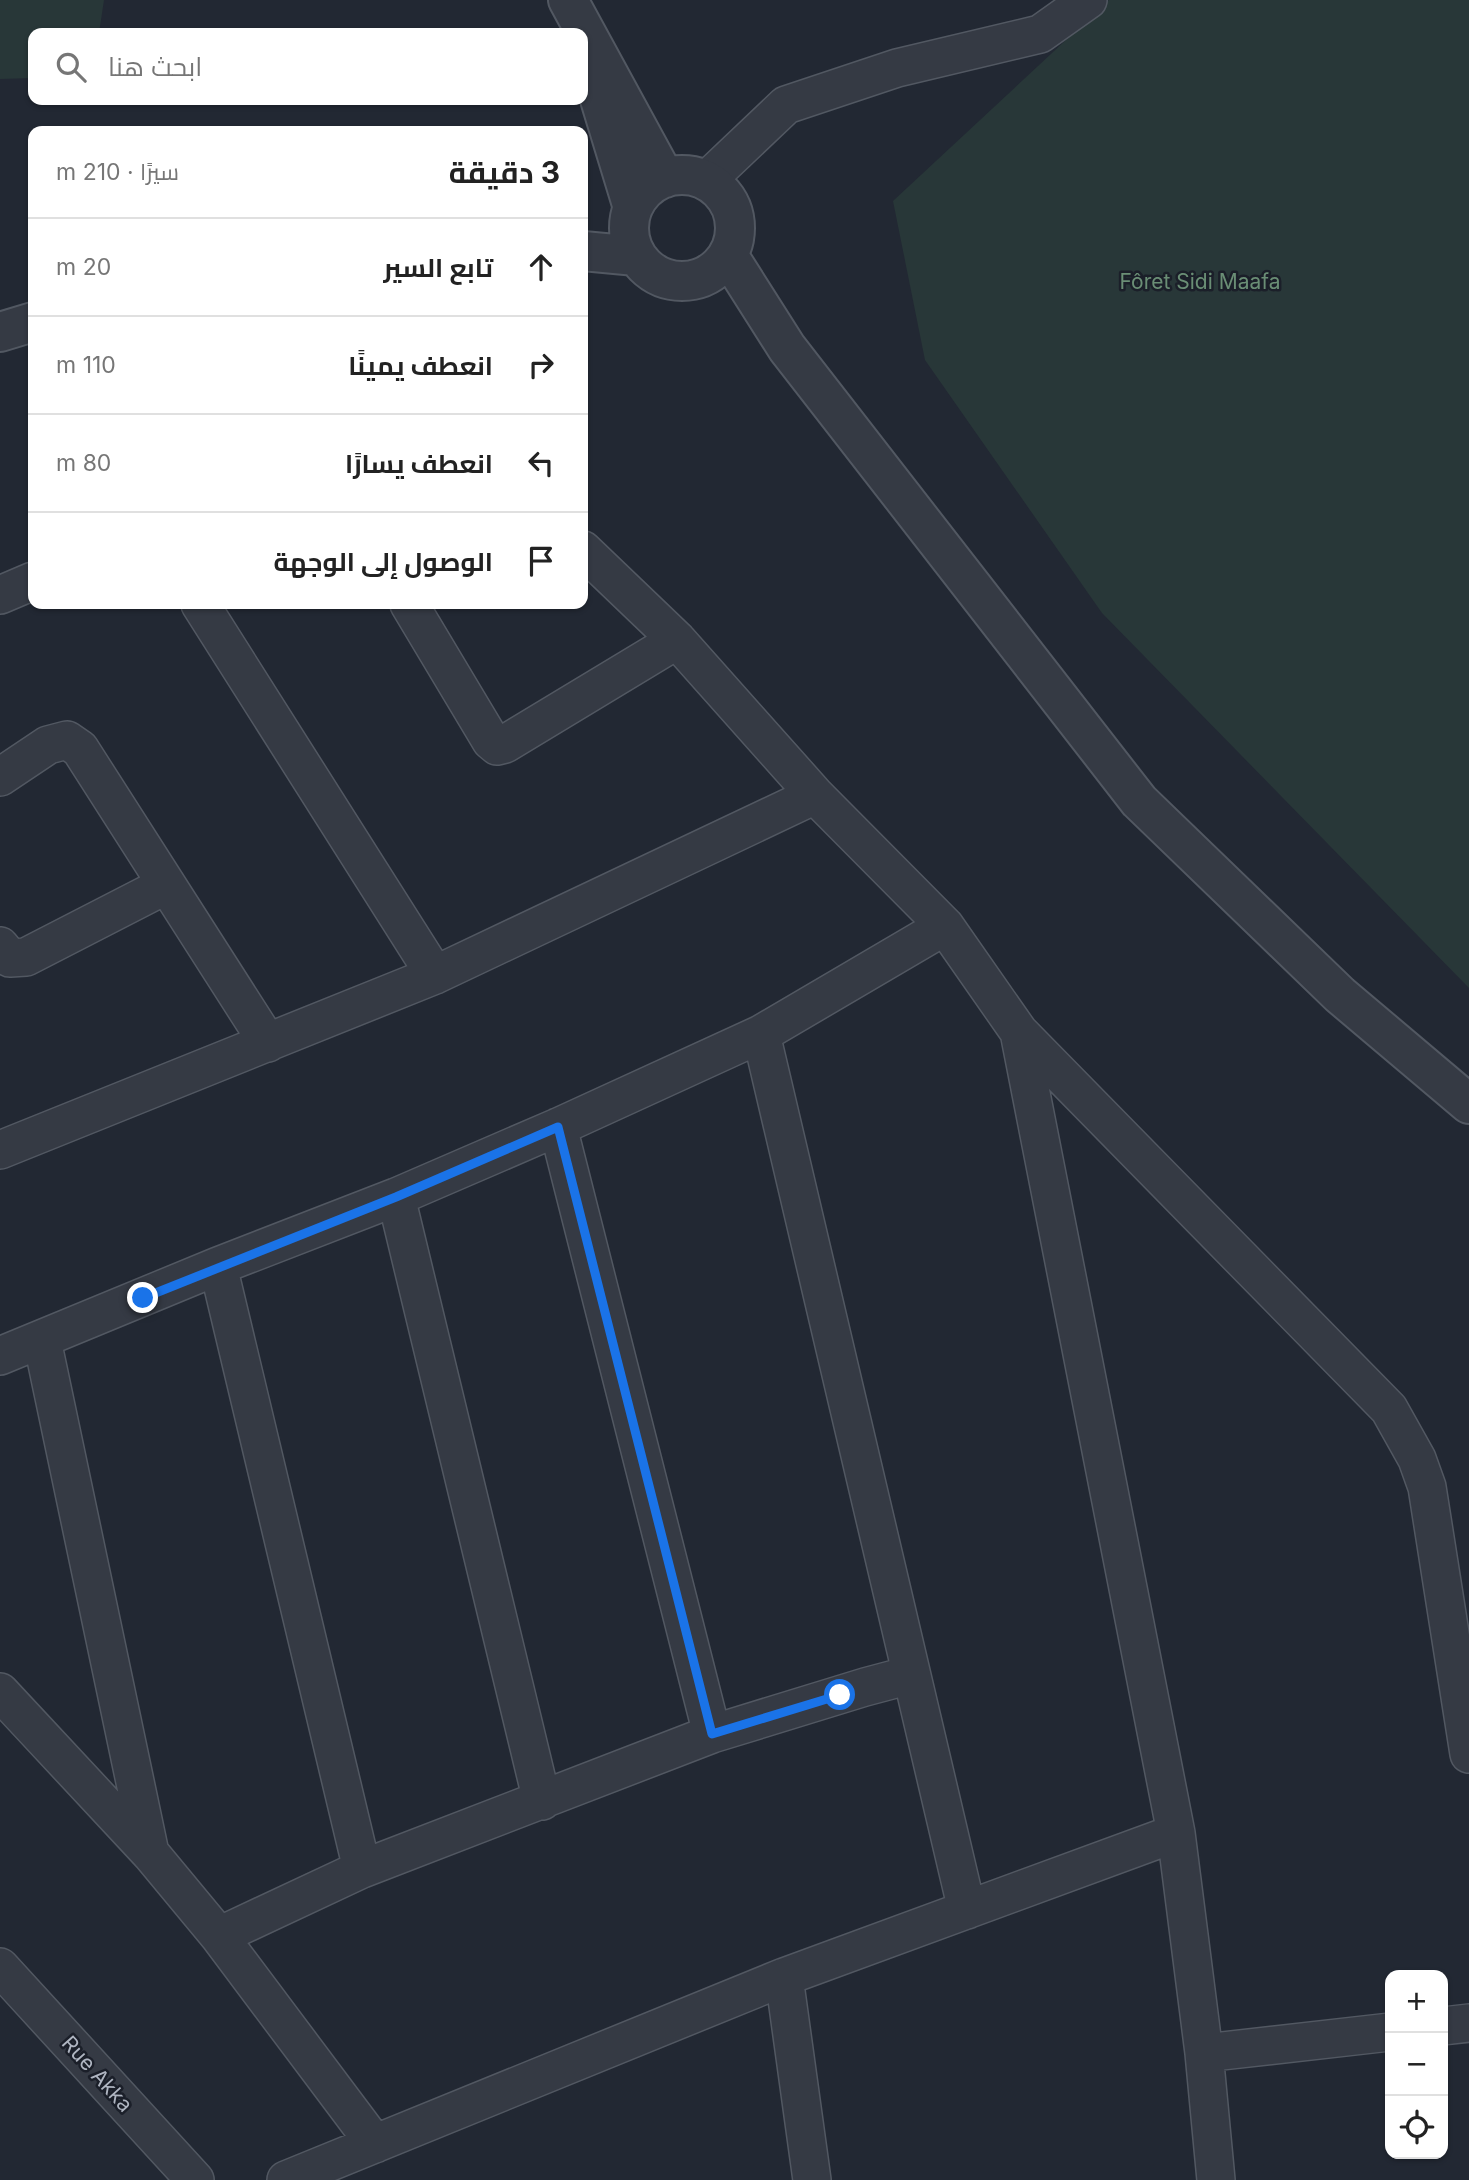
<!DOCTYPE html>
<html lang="ar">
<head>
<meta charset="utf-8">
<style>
	:root { --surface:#fff; --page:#f2f2f2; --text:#222; --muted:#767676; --line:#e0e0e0 }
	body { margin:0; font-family:Inter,Cairo,sans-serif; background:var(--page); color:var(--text); direction:rtl }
	.controls { position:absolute; right:21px; bottom:21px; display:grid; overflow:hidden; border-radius:14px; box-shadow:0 2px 5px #0004 }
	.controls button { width:63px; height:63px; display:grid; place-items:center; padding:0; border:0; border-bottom:2px solid var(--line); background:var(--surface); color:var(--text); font:35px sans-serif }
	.stop { position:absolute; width:21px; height:21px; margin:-16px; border:5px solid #1a73e8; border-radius:50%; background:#fff }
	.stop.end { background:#1a73e8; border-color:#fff; box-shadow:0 2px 7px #0008 }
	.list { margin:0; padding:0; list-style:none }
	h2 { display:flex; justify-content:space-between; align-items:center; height:91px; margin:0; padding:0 28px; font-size:30px }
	h2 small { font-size:23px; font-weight:400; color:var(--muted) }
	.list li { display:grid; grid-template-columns:46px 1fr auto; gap:21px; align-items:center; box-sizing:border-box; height:98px; padding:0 28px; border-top:2px solid var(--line) }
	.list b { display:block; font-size:26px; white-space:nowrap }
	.list em { font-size:23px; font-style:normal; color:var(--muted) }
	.icon { flex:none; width:38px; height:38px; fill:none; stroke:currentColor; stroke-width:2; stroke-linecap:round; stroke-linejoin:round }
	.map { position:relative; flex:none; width:1469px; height:2180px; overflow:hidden; direction:ltr }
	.search { position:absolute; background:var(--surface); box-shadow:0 2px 5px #0004; left:28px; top:28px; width:560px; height:77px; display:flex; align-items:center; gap:18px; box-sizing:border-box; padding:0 24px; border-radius:14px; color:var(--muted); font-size:26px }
	.panel { position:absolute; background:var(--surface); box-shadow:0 2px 5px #0004; left:28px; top:126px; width:560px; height:483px; border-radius:14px; direction:rtl }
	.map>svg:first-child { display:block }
</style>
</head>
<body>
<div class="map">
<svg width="1469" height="2180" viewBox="0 0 1469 2180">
	<rect width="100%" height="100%" fill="#222833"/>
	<path fill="#283738" d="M 0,0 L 104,0 L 99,33 L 33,33 L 33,78 L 0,79 Z
		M 1109,0 L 1469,0 L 1469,988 L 1102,613 L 925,360 L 893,201 Z"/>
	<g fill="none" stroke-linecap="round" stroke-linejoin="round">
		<g stroke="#525862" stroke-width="40">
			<path id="minor" d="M 706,181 L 786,105 L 897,68 L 1040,34 L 1088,0
				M 583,550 L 677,640 L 815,795 L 945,926 L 1019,1032 L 1389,1409 L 1417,1459 L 1427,1487 L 1469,1754
				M 0,595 L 33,581
				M 200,604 L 435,975
				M 409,604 L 491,741 L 497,746 L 505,744 L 677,640
				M 0,777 L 48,745 L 67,740 L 80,749 L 268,1043
				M 0,946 L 10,958 L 26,957 L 166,885
				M 1019,1032 L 1176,1833 L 1204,2053 L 1216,2180
				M 761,1034 L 967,1910
				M 558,1127 L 712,1734
				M 0,1150 L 435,975 L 815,795
				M 396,1197 L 542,1801
				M 218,1266 L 362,1869
				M 42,1340 L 150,1853
				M 0,1356 L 218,1266 L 396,1197 L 558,1127 L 761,1034 L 945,926
				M 0,1692 L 151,1854 L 219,1936 L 375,2144
				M 219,1936 L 362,1869 L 712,1734 L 865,1687 L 910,1675
				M 0,1967 L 195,2180
				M 784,1977 L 812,2180
				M 1443,2026 L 1469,2023
				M 1204,2053 L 1390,2032
				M 286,2180 L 784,1977 L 1176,1833"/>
		</g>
		<g stroke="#525862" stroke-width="42">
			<path id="tertiary" d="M 568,0 L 665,178
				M 595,83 L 633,208
				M629 228a53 53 0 1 1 106 0a53 53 0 1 1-106 0Z
				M 583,251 L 636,256
				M 728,255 L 787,348 L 1139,801 L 1340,995 L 1469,1104
				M 0,332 L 33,322"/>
		</g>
		<use href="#minor" stroke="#353a44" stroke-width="37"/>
		<use href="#tertiary" stroke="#353a44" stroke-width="38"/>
	</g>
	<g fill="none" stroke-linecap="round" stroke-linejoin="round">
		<path stroke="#1a73e8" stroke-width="9" d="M 143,1298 L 396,1197 L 558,1127 L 712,1734 L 840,1695"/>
	</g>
	<g text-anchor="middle" stroke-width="5" stroke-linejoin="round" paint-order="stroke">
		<g font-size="21" fill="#6a8e75" stroke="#1b1f29">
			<text x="1200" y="289">Fôret Sidi Maafa</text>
		</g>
		<g font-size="21" fill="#afb5c1" stroke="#1b1f29">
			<text transform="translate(97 2074) rotate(48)" y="7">Rue Akka</text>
		</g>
	</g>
</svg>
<div class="controls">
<button>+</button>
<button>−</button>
<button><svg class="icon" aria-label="locate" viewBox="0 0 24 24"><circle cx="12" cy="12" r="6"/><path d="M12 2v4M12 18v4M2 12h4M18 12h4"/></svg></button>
</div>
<div class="stop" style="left:840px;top:1695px"></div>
<div class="stop end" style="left:143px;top:1298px"></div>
<div class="search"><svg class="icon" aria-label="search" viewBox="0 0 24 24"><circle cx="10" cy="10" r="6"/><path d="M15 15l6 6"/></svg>ابحث هنا</div>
<section class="panel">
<h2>3 دقيقة<small>سيرًا · 210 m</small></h2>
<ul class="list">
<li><svg class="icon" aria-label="ahead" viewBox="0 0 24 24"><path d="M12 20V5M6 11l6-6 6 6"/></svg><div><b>تابع السير</b></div><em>20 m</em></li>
<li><svg class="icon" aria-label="right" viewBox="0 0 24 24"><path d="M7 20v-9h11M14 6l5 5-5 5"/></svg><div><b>انعطف يمينًا</b></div><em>110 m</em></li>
<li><svg class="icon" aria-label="left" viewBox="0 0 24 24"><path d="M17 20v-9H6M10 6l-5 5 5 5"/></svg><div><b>انعطف يسارًا</b></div><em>80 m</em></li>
<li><svg class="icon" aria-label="arrive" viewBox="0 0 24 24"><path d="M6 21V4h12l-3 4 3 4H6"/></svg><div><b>الوصول إلى الوجهة</b></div></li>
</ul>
</section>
</div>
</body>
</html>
